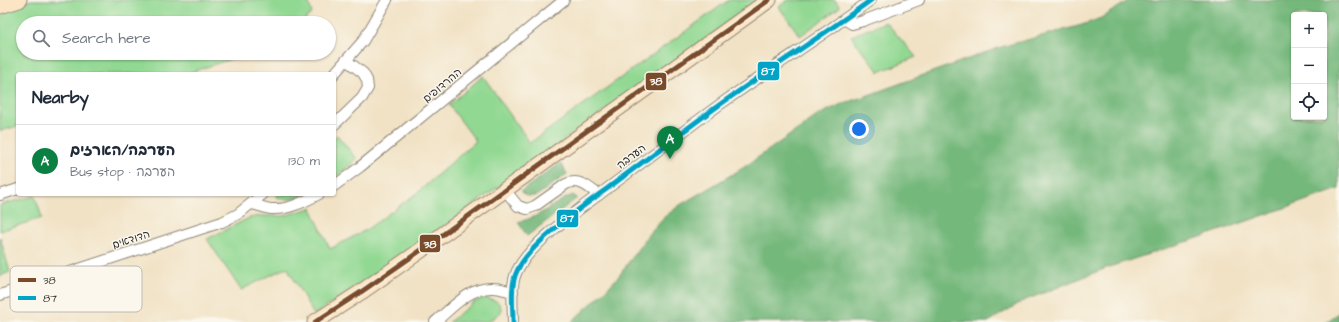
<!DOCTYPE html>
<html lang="en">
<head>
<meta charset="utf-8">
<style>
	:root { --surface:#fff; --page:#f6f6f7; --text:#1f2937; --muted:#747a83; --line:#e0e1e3; --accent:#0b8043 }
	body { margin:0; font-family:"Architects Daughter","Playpen Sans Hebrew",sans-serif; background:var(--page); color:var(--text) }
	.controls { position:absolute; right:12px; top:12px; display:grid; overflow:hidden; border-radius:4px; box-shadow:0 1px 3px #0004 }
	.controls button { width:36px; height:36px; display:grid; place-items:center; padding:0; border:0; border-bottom:1px solid var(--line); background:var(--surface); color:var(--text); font:20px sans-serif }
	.you { position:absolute; left:859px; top:129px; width:14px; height:14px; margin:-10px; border:3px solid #fff; border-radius:50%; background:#1a73e8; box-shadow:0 0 0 6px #1a73e833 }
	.badge { display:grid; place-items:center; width:26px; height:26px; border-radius:50%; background:var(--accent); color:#fff; font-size:13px; font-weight:700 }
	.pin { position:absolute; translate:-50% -33px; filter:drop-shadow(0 1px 2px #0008) }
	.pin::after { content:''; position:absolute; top:21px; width:14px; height:12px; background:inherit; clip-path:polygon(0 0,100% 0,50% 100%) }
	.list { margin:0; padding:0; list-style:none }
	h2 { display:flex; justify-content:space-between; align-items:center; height:52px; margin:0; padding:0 16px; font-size:17px }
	h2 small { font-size:13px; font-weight:400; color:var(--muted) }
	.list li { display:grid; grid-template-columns:26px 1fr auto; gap:12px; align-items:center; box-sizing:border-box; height:72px; padding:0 16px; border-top:1px solid var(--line) }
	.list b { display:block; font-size:15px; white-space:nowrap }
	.list p { margin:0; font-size:13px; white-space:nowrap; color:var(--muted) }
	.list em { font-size:13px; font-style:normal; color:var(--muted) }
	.icon { flex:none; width:22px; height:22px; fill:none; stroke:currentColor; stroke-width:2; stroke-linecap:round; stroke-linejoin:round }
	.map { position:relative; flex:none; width:1339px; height:322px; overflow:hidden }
	.search { position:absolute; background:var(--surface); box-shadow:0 1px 3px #0004; left:16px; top:16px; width:320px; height:44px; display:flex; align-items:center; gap:10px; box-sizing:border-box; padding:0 14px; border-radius:22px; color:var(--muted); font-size:15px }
	.panel { position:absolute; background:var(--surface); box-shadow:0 1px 3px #0004; left:16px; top:72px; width:320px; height:124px; border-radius:4px }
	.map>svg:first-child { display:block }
</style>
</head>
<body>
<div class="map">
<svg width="1339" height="322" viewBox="0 0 1339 322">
	<rect width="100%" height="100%" fill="#fbf7ec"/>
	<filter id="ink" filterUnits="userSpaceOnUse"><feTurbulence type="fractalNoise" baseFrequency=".025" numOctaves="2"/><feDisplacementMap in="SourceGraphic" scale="8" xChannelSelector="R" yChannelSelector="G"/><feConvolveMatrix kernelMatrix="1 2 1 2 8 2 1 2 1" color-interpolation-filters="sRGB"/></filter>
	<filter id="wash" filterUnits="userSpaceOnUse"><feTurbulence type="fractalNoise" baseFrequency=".012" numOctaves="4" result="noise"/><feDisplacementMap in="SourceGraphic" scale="16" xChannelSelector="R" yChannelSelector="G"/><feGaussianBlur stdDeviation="0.9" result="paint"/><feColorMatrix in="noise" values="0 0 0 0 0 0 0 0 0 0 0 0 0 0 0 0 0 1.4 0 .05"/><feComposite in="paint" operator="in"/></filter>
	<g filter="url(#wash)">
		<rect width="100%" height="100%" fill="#f1e2c5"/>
		<path fill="#91d892" stroke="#5e825e" d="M 31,0 L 309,0 L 308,1 L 312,13 L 301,23 L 23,23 L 23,53 L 249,53 L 185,74 L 18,74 L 18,126 L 0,131 L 0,13 Z
			M 729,0 L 759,0 L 413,248 L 314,315 L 287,267 L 241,290 L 207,239 L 249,218 L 262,216 L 283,216 L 311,208 L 330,249 L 366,230 L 417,193 L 476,141 L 449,105 L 483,76 L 530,143 Z
			M 788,0 L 835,0 L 840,7 L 800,36 L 779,7 Z
			M 886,22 L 916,57 L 879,72 L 851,36 Z
			M 337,135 L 357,159 L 334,178 L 334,138 Z
			M 277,194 L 307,194 C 297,197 286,203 277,197 Z
			M 35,196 L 42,218 L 0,231 L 0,205 Z
			M 0,237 L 10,272 L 0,276 Z
			M 484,298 C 493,300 502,300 501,312 L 488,322 L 449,322 L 474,302 Z"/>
		<path fill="#74b87c" stroke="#507254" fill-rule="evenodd" d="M 1130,0 L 1339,0 L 1339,189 L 1210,234 L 1109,267 L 1023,301 L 988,322 L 571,322 L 602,294 L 619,276 L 647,236 L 662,219 L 680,205 L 743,168 L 820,114 L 844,103 L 863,97 L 1001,47 L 1082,25 L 1101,18 ZM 1294,15 L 1324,15 L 1324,117 L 1294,117 Z
			M 561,163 L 567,174 L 536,196 L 526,196 L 521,191 Z
			M 573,195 L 577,198 L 527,236 L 518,222 C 542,217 552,203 573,195 Z
			M 1339,313 L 1339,322 L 1326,322 Z"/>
	</g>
	<g filter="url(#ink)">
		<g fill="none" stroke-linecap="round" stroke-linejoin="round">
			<g stroke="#8e8678" stroke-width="12">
				<path id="street" d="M 844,19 L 852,24 L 863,21 L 919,0
					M 334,74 L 363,41 L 387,0
					M 334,125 L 362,98 L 368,88 L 367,80 L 363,73 L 346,60
					M 334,186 L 360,167 L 564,0
					M 505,190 L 518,206 L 527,209 L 535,206 L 566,184 C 580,178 588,187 599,195
					M 0,195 L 18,189
					M 252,204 C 258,205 264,208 271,209 C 288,210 304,202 319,194
					M 0,295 L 222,222 L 238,214 L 263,194
					M 435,322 C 452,308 470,286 494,288 C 500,288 507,291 513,292
					M 513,322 C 513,307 510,285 517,271 C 530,243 582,207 608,188 C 646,160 683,131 722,103 C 771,68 822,36 871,0"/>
			</g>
			<g stroke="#8e8678" stroke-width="17">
				<path id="secondary" d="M 0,6 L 19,0
					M 315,322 L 361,292 L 417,253 L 769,0"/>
			</g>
			<use href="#street" stroke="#fff" stroke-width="10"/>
			<use href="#secondary" stroke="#fce5c4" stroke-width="15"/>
			<g stroke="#fbf7ec" stroke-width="8">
				<path id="bus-1" d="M 315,322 L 361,292 L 417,253 L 769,0"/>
			</g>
			<g stroke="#fbf7ec" stroke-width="8">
				<path id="bus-2" d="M 513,322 C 513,307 510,285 517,271 C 530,243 582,207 608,188 C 646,160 683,131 722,103 C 771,68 822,36 871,0"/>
			</g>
			<use href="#bus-1" stroke="#7a4b2a" stroke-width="5"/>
			<use href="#bus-2" stroke="#02a3c6" stroke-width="5"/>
		</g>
	</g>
	<g text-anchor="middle" stroke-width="3" stroke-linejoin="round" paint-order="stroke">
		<g font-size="11" fill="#2b2b2b" stroke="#fbf7ec">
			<text transform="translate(442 85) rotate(-40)" y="4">ההרדופים</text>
			<text transform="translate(631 156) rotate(-37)" y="4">הערבה</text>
			<text transform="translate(131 239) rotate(-18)" y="4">הדודאים</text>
		</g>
	</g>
	<rect x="10" y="266" width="132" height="46" rx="6" fill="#fbf7ec" stroke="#bdbab2" stroke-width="1"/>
	<rect x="18" y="278" width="18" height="4" fill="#7a4b2a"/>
	<rect x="18" y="296" width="18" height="4" fill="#02a3c6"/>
	<g font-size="11" fill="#2b2b2b">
		<text x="43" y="284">38</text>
		<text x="43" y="302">87</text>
	</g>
	<g stroke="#fbf7ec" stroke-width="1.5">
		<rect x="757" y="61" width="23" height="20" rx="4" fill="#02a3c6"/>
		<rect x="645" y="72" width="22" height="19" rx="4" fill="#7a4b2a"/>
		<rect x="556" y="209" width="23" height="19" rx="4" fill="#02a3c6"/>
		<rect x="419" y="234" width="22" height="19" rx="4" fill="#7a4b2a"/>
	</g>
	<g font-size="11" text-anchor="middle" font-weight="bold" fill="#fff">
		<text x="768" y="75">87</text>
		<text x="656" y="85">38</text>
		<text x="567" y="222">87</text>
		<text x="430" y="248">38</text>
	</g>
</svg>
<div class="controls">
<button>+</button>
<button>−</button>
<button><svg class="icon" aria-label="locate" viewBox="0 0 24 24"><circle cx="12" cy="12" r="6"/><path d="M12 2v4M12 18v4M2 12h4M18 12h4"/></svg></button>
</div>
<div class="you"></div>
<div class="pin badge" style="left:670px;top:159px">A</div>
<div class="search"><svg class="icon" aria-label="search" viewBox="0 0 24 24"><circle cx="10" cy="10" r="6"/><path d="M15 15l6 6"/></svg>Search here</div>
<section class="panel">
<h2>Nearby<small></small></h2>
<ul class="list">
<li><span class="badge">A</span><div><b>הערבה/הארזים</b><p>Bus stop · הערבה</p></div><em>130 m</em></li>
</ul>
</section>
</div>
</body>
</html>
